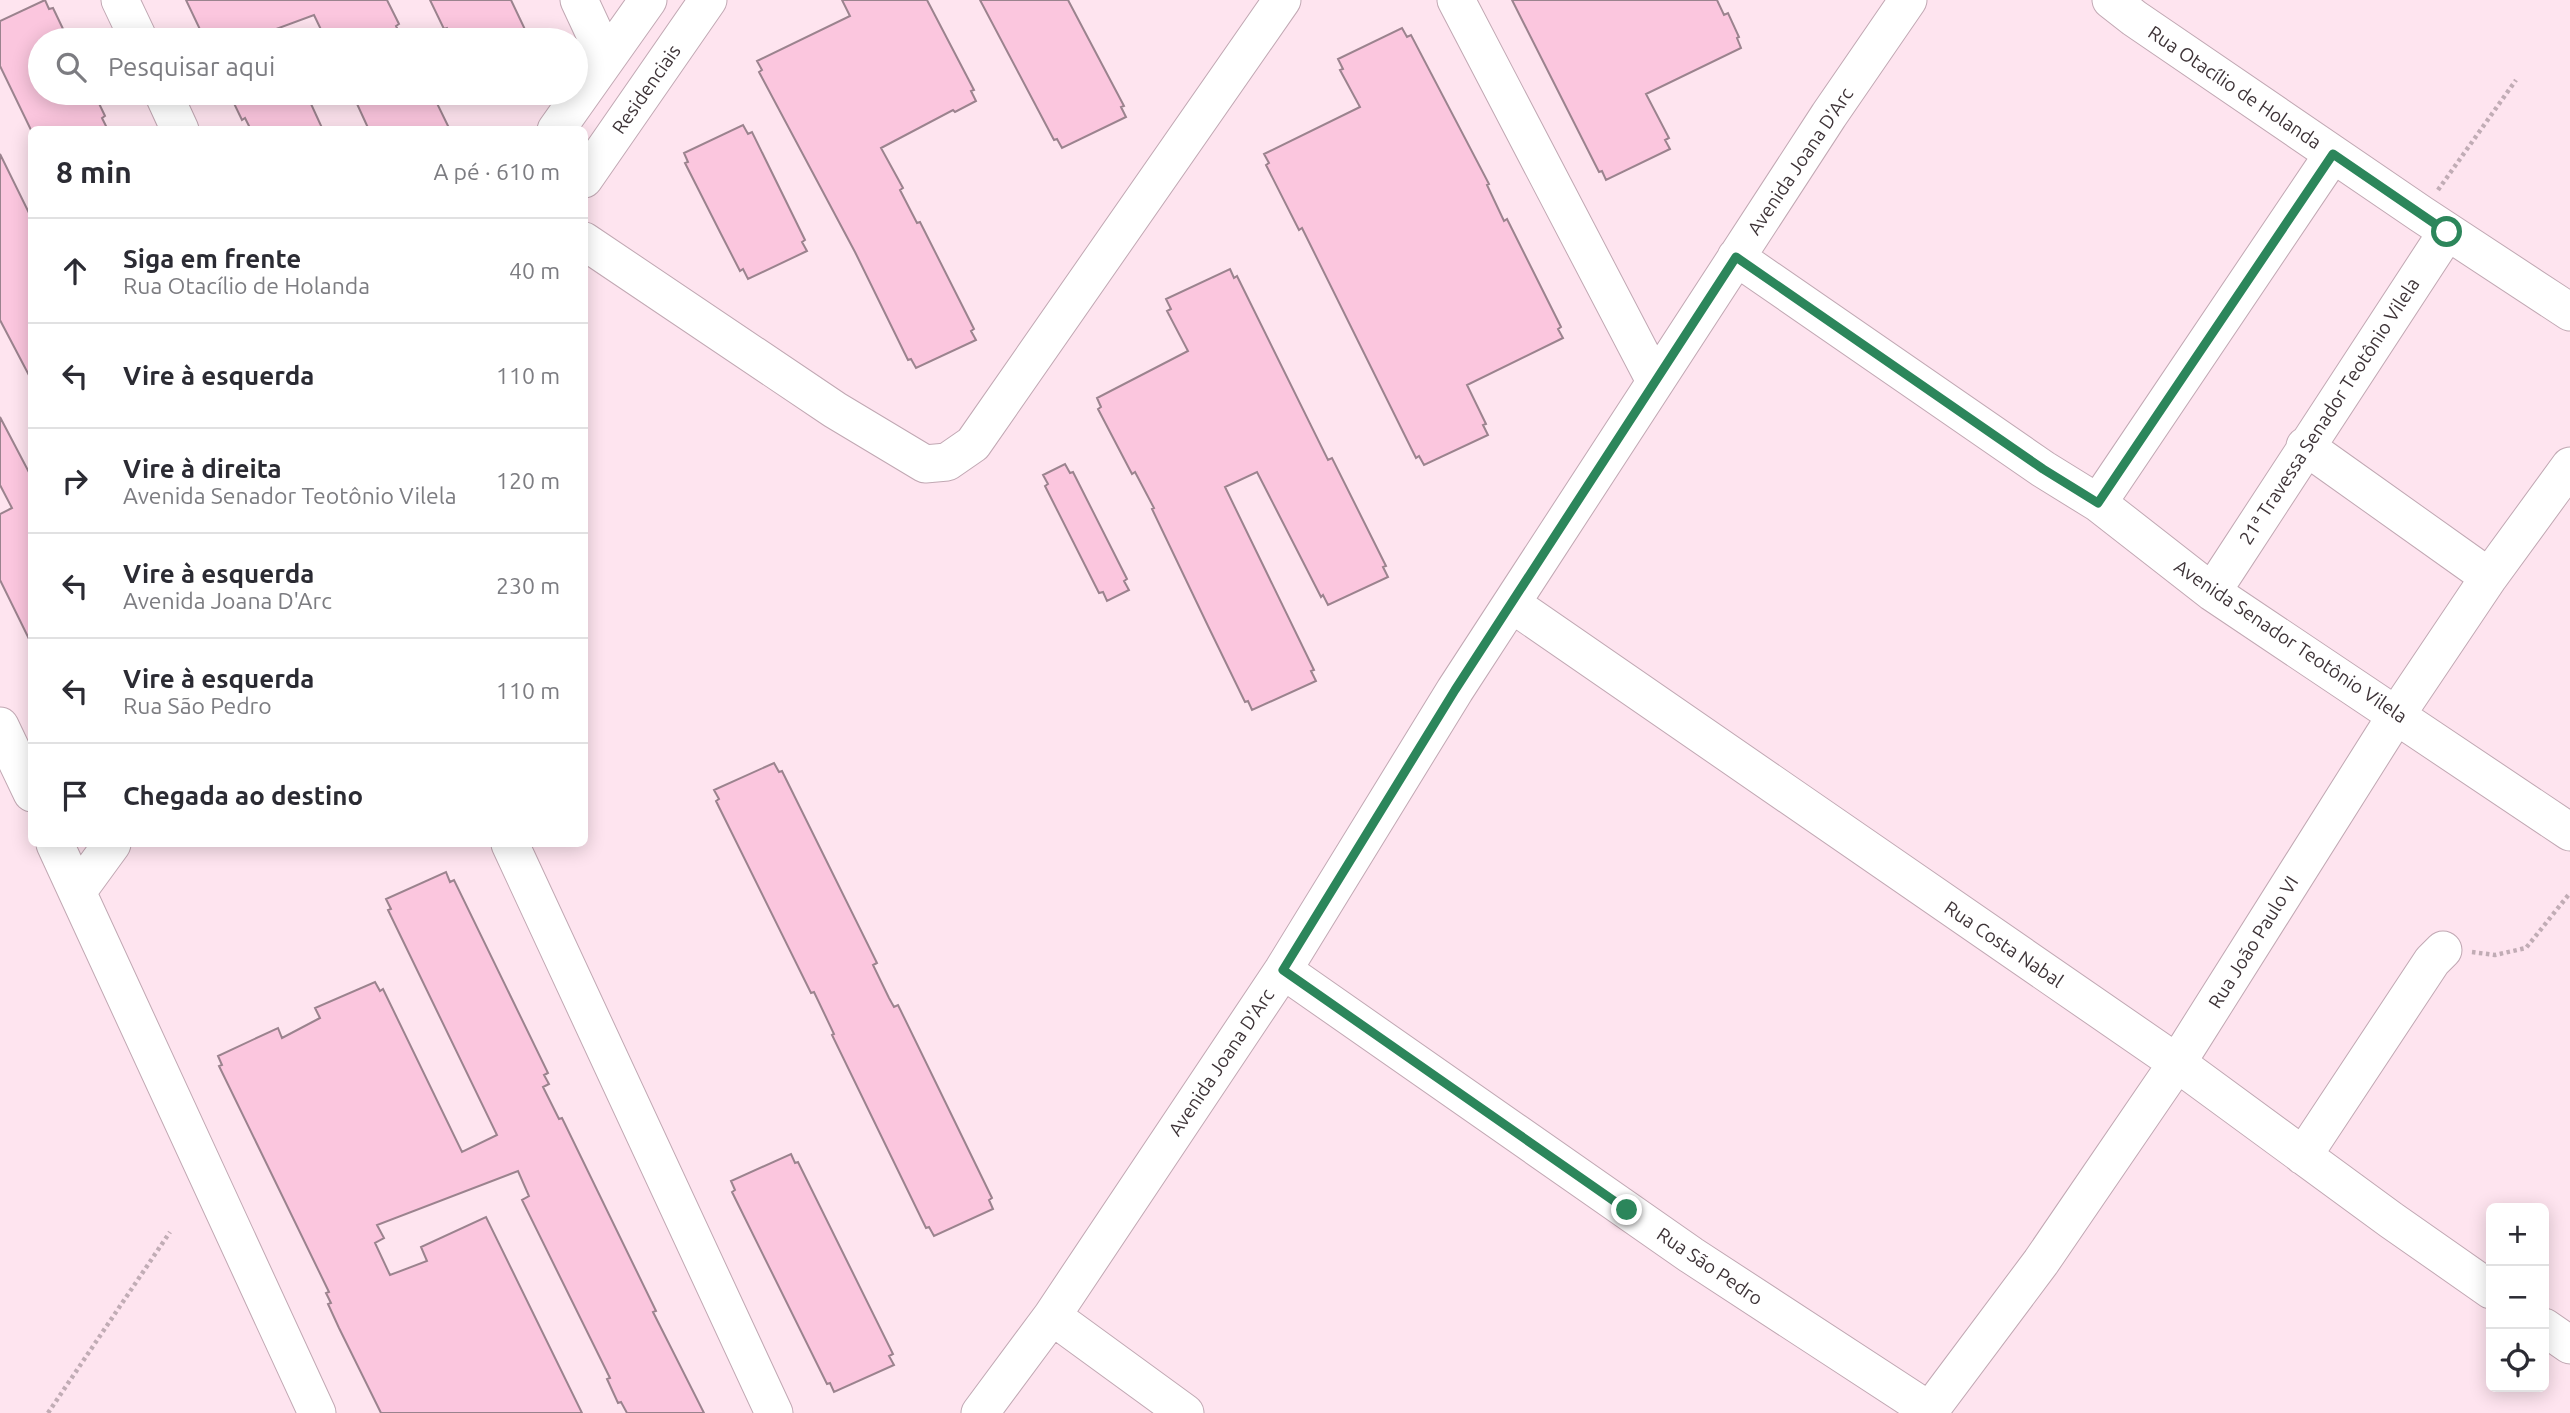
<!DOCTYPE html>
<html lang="pt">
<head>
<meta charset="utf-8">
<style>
	:root { --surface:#fff; --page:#f7f7f7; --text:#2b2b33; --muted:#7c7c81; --line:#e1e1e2 }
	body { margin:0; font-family:Ubuntu,sans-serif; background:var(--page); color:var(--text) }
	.controls { position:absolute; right:21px; bottom:21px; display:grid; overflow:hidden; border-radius:10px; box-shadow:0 4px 18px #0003 }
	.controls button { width:63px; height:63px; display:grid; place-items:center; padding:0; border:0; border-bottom:2px solid var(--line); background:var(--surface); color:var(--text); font:35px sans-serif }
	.stop { position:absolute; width:21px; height:21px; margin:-16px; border:5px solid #2c865b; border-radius:50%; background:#fff }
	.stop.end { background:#2c865b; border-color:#fff; box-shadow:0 2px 7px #0008 }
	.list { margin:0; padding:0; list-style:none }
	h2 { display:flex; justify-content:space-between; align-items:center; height:91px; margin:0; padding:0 28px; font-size:30px }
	h2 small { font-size:23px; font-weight:400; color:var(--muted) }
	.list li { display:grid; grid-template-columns:46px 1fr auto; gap:21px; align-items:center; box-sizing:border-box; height:105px; padding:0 28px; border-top:2px solid var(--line) }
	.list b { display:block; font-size:26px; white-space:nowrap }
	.list p { margin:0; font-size:23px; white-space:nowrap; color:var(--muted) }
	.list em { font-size:23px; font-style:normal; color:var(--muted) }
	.icon { flex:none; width:38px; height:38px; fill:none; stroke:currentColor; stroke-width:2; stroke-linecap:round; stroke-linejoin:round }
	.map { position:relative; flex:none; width:2570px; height:1413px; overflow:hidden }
	.search { position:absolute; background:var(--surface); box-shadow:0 4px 18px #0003; left:28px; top:28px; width:560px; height:77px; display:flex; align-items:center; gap:18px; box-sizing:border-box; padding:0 24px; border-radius:38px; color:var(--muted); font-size:26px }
	.panel { position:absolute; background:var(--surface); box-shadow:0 4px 18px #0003; left:28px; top:126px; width:560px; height:721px; border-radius:10px }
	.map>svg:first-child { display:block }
</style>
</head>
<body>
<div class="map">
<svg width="2570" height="1413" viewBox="0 0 2570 1413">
	<rect width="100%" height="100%" fill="#fee4ef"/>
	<path fill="#fbc6de" stroke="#9b838e" stroke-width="2" d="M 45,0 L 49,9 L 53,8 L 64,31 L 61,33 L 64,40 L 40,40 L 40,93 L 94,93 L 105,116 L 102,118 L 108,130 L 31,130 L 0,66 L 0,21 Z
		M 186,0 L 387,0 L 399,24 L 396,26 L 403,40 L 326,40 L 314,15 L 276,29 L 282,40 L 205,40 Z
		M 430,0 L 511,0 L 530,40 L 453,40 L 447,28 L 444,29 Z
		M 842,0 L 927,0 L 974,90 L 971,91 L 976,101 L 955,112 L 953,110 L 881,148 L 903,188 L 900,190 L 917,223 L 920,222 L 974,329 L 971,331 L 976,340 L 916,368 L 911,359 L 908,360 L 855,252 L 759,72 L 762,70 L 757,61 L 850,16 Z
		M 980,0 L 1068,0 L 1124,106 L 1121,107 L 1126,117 L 1062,148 L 1057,139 L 1054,140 Z
		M 1512,0 L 1717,0 L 1724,15 L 1728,13 L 1739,37 L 1737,38 L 1741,48 L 1646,94 L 1669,138 L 1665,140 L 1670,149 L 1606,180 L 1602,171 L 1599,172 Z
		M 1402,28 L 1407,37 L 1411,35 L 1489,184 L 1487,185 L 1504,221 L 1507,219 L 1561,327 L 1558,329 L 1563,338 L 1467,385 L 1486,424 L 1483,425 L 1488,435 L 1424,465 L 1419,456 L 1416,458 L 1302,228 L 1299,230 L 1266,165 L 1269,163 L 1264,154 L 1360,107 L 1340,70 L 1343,69 L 1338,59 Z
		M 229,93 L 306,93 L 323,130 L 251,130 L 245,118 L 242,120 Z
		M 352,93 L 432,93 L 450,130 L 369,130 Z
		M 743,125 L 748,134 L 752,132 L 805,240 L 802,242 L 807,251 L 748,279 L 743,269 L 740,271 L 721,234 L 685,163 L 688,162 L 684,153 Z
		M 0,154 L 32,219 L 32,381 L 0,320 Z
		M 1230,269 L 1234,278 L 1237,276 L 1328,460 L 1332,458 L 1386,566 L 1383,567 L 1388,577 L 1328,605 L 1323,595 L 1321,597 L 1257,472 L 1225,487 L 1314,670 L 1311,671 L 1316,681 L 1252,710 L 1248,701 L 1245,702 L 1208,626 L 1152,509 L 1154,508 L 1135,472 L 1132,474 L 1098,409 L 1101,407 L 1097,398 L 1188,351 L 1167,311 L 1171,309 L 1166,299 Z
		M 0,417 L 32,478 L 32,645 L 0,580 L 0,514 L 12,508 L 0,485 Z
		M 1065,464 L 1070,473 L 1073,472 L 1127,579 L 1124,581 L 1129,590 L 1107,601 L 1103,592 L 1099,593 L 1045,486 L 1048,484 L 1043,475 Z
		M 774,763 L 779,772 L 782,771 L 877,963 L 873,965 L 889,998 L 894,1007 L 898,1005 L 992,1198 L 989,1200 L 993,1209 L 934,1236 L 929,1227 L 926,1228 L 832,1035 L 834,1034 L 814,992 L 811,993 L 716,801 L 719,799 L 714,790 Z
		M 446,872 L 450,882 L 454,880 L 548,1073 L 544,1075 L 549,1084 L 543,1087 L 559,1119 L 562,1118 L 656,1311 L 653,1312 L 704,1413 L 627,1413 L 621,1402 L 618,1403 L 607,1379 L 610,1378 L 522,1200 L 529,1196 L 518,1171 L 377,1225 L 384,1238 L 375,1243 L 390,1275 L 427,1261 L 421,1247 L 486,1217 L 582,1413 L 381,1413 L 339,1328 L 328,1304 L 331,1303 L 326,1293 L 329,1292 L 219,1066 L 222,1065 L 218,1056 L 278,1028 L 282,1038 L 320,1018 L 315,1008 L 375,982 L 380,991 L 383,989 L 462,1152 L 497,1135 L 388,910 L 391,909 L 386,899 Z
		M 791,1154 L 795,1163 L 798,1162 L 893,1354 L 889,1356 L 894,1365 L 834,1392 L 830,1383 L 827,1384 L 732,1192 L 735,1190 L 731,1181 Z"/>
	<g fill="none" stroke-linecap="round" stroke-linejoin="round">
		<g stroke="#c1a8b3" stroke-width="39">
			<path id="minor" d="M 120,0 L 139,40
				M 579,0 L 606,58
				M 1456,0 L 1655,381
				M 2111,0 L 2134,18 L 2421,214 L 2570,312
				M 163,93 L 180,130
				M 556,130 L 648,0
				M 584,179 L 708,0
				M 584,241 L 835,410 L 925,464 L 947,462 L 973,444 L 1282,0
				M 1736,257 L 2043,469 L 2098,503 L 2212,592 L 2570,832
				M 2305,446 L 2489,577
				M 2098,503 L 2333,154
				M 2212,592 L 2447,232
				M 1512,604 L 2177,1063 L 2391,1220 L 2491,1290
				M 0,726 L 32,793
				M 55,844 L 317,1413
				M 510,844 L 774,1413
				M 77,892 L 112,844
				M 1283,970 L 1691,1255 L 1933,1413
				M 2303,1156 L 2432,961 L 2443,950
				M 1052,1316 L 1185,1413
				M 2544,1327 L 2570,1345
				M 980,1413 L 1052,1316 L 1283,970 L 1455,690 L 1829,115 L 1908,0
				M 1928,1413 L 2041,1262 L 2177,1063 L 2397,714 L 2489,577 L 2570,466"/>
		</g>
		<path stroke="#c1acb5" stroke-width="4.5" stroke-dasharray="3.5 3.5" stroke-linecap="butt" d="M 2438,190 L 2516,80
			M 2472,952 L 2495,955 L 2526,948 L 2570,893
			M 48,1413 L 170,1232"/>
		<use href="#minor" stroke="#fff" stroke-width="37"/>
	</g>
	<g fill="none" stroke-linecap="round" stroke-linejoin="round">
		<path stroke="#2c865b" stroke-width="9" d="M 1627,1210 L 1283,970 L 1455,690 L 1736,257 L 2043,469 L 2098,503 L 2333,154 L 2447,232"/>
	</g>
	<g text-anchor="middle" stroke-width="5" stroke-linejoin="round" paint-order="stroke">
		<g font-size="19" fill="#3e3438" stroke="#fff">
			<text transform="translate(2235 87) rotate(34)" y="7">Rua Otacílio de Holanda</text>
			<text transform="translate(646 89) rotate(-55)" y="7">Residenciais</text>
			<text transform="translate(1800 161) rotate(-56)" y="7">Avenida Joana D'Arc</text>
			<text transform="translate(2329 411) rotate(-57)" y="7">21ª Travessa Senador Teotônio Vilela</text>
			<text transform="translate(2291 641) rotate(34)" y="7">Avenida Senador Teotônio Vilela</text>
			<text transform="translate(2253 942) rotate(-58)" y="7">Rua João Paulo VI</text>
			<text transform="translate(2004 944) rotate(34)" y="7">Rua Costa Nabal</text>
			<text transform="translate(1221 1062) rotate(-56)" y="7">Avenida Joana D'Arc</text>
			<text transform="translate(1710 1266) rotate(34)" y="7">Rua São Pedro</text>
		</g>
	</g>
</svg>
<div class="controls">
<button>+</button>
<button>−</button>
<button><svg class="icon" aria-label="locate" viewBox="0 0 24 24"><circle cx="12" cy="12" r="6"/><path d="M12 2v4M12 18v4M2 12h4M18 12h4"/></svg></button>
</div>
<div class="stop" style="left:2447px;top:232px"></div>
<div class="stop end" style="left:1627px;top:1210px"></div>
<div class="search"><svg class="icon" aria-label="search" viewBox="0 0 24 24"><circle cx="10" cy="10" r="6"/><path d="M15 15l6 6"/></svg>Pesquisar aqui</div>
<section class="panel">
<h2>8 min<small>A pé · 610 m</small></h2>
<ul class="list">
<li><svg class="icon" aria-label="ahead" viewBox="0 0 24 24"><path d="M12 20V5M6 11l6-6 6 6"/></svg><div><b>Siga em frente</b><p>Rua Otacílio de Holanda</p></div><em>40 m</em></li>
<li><svg class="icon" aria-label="left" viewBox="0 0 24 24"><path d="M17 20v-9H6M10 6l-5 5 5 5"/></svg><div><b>Vire à esquerda</b></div><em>110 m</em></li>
<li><svg class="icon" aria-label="right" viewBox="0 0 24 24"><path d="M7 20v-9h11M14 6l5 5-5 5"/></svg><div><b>Vire à direita</b><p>Avenida Senador Teotônio Vilela</p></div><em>120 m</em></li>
<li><svg class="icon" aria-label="left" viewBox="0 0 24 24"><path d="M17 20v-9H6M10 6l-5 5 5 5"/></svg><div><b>Vire à esquerda</b><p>Avenida Joana D'Arc</p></div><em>230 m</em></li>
<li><svg class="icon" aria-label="left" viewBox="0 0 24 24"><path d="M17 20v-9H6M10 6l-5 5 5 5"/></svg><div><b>Vire à esquerda</b><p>Rua São Pedro</p></div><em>110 m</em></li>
<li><svg class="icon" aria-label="arrive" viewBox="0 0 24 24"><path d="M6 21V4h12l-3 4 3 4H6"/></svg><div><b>Chegada ao destino</b></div></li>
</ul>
</section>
</div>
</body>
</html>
